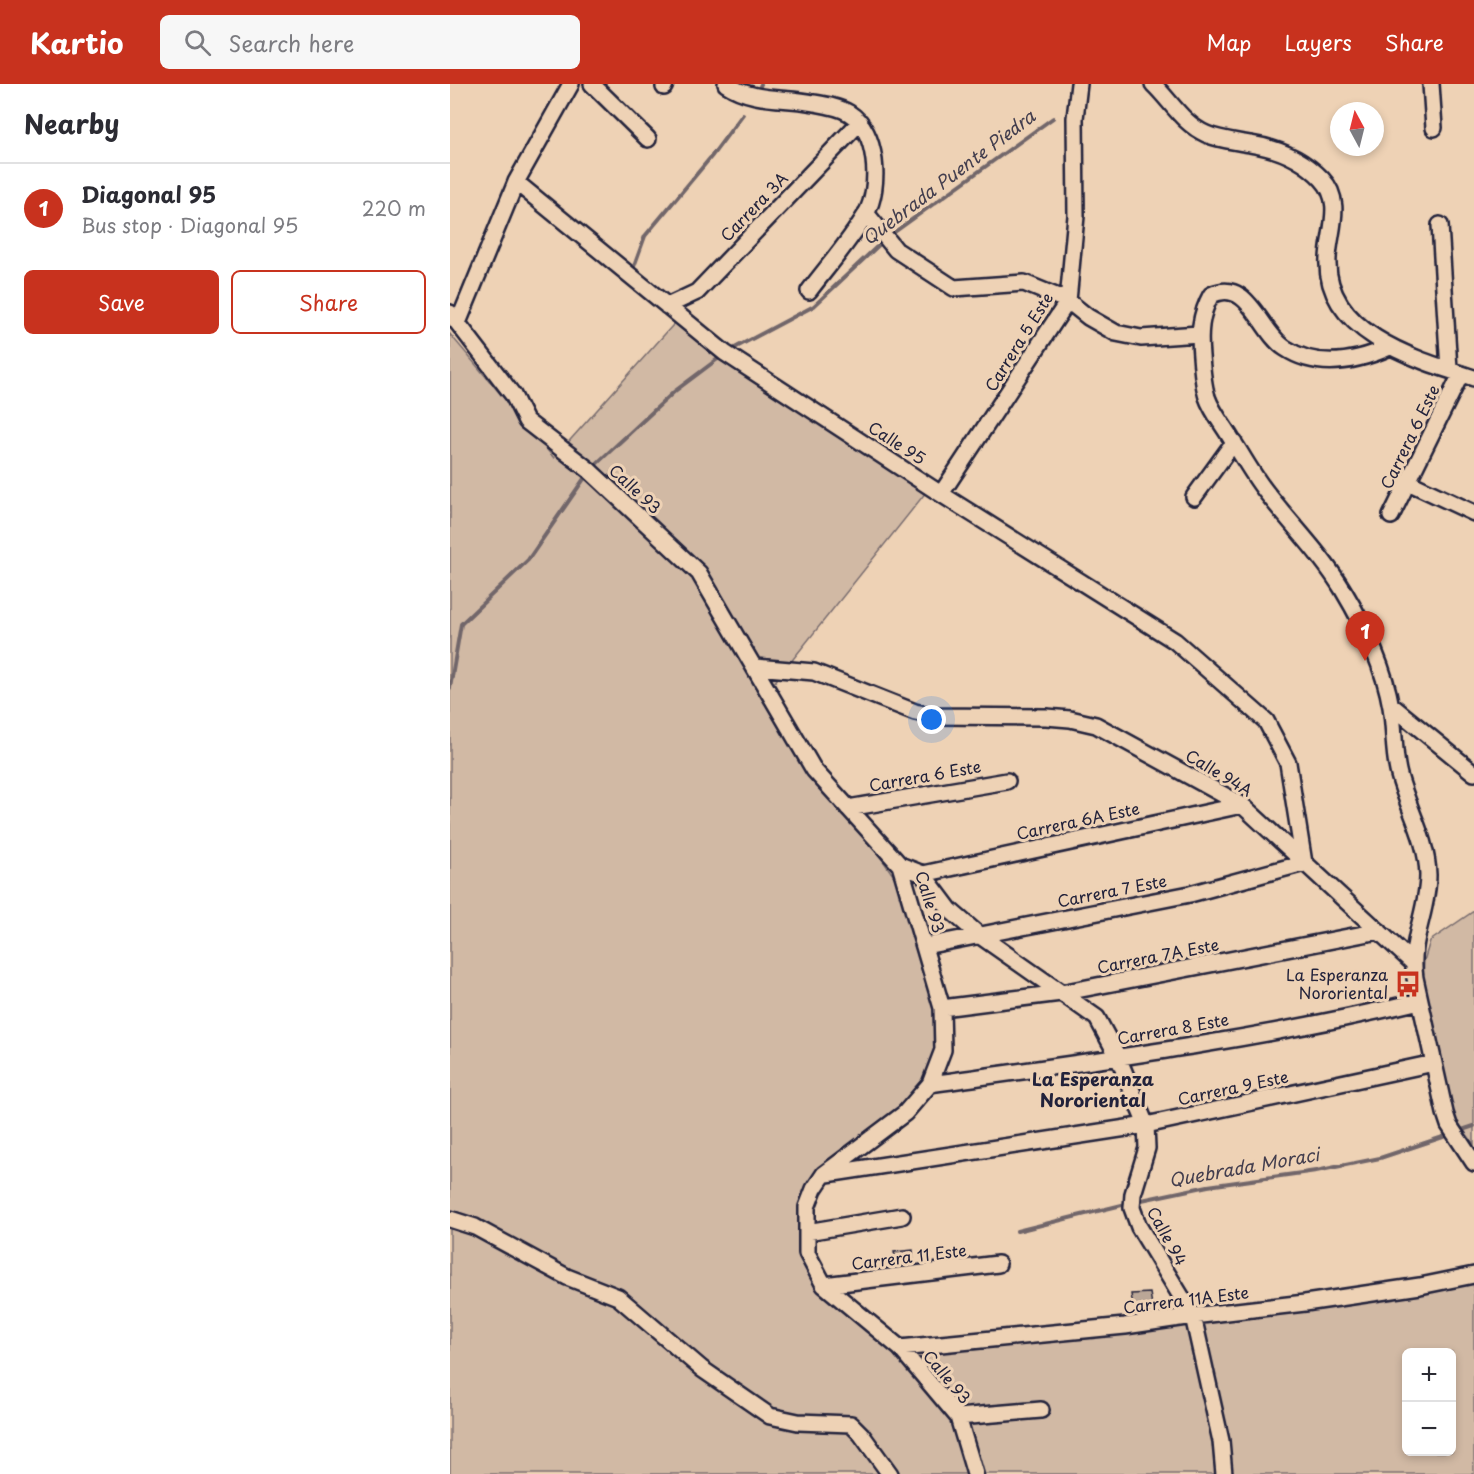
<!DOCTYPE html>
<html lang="en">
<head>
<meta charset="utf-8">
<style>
	:root { --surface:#fff; --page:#f7f7f7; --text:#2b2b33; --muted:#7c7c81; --line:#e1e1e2; --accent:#c8321e }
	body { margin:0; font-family:"Playpen Sans",sans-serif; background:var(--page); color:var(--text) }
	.controls { position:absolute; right:18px; bottom:18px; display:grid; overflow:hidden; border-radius:9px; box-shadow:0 3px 9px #0003 }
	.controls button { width:54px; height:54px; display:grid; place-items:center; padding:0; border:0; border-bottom:2px solid var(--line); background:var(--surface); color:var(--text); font:30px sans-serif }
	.compass { position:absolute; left:880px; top:18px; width:54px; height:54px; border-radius:50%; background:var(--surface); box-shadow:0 3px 9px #0003; rotate:353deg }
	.you { position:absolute; left:482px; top:636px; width:21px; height:21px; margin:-15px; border:4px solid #fff; border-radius:50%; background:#1a73e8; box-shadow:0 0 0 9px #1a73e833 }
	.badge { display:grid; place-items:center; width:39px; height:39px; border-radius:50%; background:var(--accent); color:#fff; font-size:20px; font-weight:700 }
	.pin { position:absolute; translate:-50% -50px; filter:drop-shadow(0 2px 3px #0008) }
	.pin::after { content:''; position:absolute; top:32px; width:21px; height:18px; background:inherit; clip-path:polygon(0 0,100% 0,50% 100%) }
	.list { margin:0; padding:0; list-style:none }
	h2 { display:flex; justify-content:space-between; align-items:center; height:78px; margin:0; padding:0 24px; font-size:26px }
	h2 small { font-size:20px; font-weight:400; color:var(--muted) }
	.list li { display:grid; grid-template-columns:39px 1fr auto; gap:18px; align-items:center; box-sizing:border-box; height:90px; padding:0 24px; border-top:2px solid var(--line) }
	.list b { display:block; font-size:22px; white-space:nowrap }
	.list p { margin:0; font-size:20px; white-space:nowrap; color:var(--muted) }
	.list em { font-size:20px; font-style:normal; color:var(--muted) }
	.actions { display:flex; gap:12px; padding:18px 24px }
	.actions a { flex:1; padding:14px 0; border:2px solid var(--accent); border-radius:9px; text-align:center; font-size:21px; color:var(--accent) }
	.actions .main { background:var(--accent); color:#fff }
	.icon { flex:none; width:33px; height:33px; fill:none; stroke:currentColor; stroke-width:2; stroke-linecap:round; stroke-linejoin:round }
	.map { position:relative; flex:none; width:1024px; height:1390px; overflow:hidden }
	header { display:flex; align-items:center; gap:36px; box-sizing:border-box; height:84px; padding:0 30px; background:var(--accent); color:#fff }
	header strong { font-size:28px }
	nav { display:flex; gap:33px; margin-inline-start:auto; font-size:21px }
	.search { width:420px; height:54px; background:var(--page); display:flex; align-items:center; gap:15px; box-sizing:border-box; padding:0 21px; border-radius:9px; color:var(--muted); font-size:22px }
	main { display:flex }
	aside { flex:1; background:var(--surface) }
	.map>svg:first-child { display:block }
</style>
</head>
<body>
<header>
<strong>Kartio</strong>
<div class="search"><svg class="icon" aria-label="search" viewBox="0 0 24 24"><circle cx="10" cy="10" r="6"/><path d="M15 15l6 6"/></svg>Search here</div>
<nav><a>Map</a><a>Layers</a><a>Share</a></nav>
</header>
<main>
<aside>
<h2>Nearby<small></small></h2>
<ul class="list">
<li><span class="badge">1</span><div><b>Diagonal 95</b><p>Bus stop · Diagonal 95</p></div><em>220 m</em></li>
</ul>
<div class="actions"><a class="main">Save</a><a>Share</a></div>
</aside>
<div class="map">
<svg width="1024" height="1390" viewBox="0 0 1024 1390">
	<rect width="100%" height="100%" fill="#eed2b5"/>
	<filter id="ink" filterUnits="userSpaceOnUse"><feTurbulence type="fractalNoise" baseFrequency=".0167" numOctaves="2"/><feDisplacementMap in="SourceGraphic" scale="12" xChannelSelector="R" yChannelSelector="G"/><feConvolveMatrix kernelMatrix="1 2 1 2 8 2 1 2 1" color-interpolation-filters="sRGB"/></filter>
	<g filter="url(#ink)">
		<path fill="#d1b9a4" stroke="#7a6e70" stroke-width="1.5" fill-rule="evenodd" d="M 231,232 L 477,407 L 316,609 L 450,801 L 484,878 L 501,936 L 491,997 L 447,1046 L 400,1075 L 361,1116 L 355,1167 L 380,1214 L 462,1271 L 833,1230 L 1024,1197 L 1024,1390 L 0,1390 L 0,250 L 104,374 ZM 956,1268 L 1002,1268 L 1002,1368 L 956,1368 Z
			M 1024,827 L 1024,1060 L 1007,1037 L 997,1014 L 973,897 L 974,877 L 980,857 Z"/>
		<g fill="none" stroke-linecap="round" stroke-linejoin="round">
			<path stroke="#71666a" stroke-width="4" d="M 308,7 L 311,0
				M 439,152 L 603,34
				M 182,188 L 195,152 L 261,73 L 293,30
				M 279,267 L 364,222 L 433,157
				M 143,383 L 225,307 L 273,271
				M 0,604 L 11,540 L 78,476 L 138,389
				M 1009,1047 L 1024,1042
				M 687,1117 L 758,1102 L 866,1087 L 930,1074 L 1002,1050
				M 567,1147 L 680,1119"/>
		</g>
		<path fill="#bba797" stroke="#22223b" stroke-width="1.5" d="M 463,1166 L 464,1190 L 449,1191 L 444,1168 Z
			M 700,1209 L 702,1221 L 683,1223 L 681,1210 Z"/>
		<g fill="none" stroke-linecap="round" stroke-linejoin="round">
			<g stroke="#22223b" stroke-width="20">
				<path id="minor" d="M 142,0 L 198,55
					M 276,0 C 303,18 334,13 364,19 C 376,21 389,23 399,29 C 428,47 431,103 416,130 C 400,157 378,182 359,207
					M 703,0 C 720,16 733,40 756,50 C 770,56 785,57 800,60 C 827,64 853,75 872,95 C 894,118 879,147 878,174 C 874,249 967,276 1024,294
					M 981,0 L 984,44
					M 214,3 L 215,0
					M 66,98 L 275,269 L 491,410 L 725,557 L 816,637 L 838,679 L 854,779 L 740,810 L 475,862
					M 416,129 L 446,166 L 504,204 L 574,199 L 618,217 L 638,233 L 666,249 L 691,254 L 749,250
					M 990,141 L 999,285
					M 217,222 L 247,208 L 410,38
					M 0,229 L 63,311 L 76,337 L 139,386 L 249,489 L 364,686 L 450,781 L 492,924 L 493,966 L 480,1000 L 455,1029 L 374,1090 L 364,1105 L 357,1123 L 357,1169 L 374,1201 L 450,1264 L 508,1333 L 525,1390
					M 8,239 L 66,98 L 121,0
					M 940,263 C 906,278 868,286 835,264 C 809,247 799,193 761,211 C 750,231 749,249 751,272 C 752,286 753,300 757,313 C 762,328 774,342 782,356 C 794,374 804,393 817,409 C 842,441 872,471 893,506 C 914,541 934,582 941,623 C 945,646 943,669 949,691 C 958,725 977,755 978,791 C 978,828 959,856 965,894 L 995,1029 L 999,1041 L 1024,1079
					M 958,398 L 1024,429
					M 491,410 L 618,217 L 626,132 L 625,34 L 629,0
					M 744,413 L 784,358
					M 941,432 L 1011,290
					M 305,583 L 364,588 L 465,628 L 484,632 L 596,633 L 620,635 L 646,641 L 792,721 L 962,878
					M 941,621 L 1024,689
					M 398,724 L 557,697
					M 450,781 L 473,790 L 500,826 L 529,851 L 647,934 L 668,973 L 696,1041 L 697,1064 L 683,1110 L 682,1124 L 689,1143 L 743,1232 L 771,1357 L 774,1390
					M 473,790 L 792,721
					M 492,924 L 611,909 L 929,847
					M 480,1000 C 644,977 809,956 970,917
					M 377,1090 L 696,1041 L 984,979
					M 0,1135 L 25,1143 L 117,1193 L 168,1213 L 252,1285 L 320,1332 L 348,1338 L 401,1340 L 411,1350 L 440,1390
					M 357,1148 L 452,1132
					M 374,1201 L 548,1180
					M 450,1264 L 675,1242 L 743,1232 L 855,1219 L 970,1202 L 1024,1191
					M 508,1333 L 591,1326"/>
			</g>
			<use href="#minor" stroke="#eed2b5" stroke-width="15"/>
		</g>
	</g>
	<defs>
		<g id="bus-bare" transform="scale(2.07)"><path d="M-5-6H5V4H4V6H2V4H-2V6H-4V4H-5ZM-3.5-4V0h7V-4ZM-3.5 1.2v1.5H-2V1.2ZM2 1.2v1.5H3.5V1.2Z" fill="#c8321e" stroke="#eed2b5" stroke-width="2.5" paint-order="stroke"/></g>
	</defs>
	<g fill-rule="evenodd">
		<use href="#bus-bare" x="958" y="900"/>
	</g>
	<g text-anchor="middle" stroke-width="6" stroke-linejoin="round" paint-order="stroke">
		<g font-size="16" fill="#22223b" stroke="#eed2b5">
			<text transform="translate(304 123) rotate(-46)" y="6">Carrera 3A</text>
			<text transform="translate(569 258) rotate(-58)" y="6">Carrera 5 Este</text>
			<text transform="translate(960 353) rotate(-64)" y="6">Carrera 6 Este</text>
			<text transform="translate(447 359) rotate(33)" y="6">Calle 95</text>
			<text transform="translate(185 405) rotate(43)" y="6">Calle 93</text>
			<text transform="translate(769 689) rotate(31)" y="6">Calle 94A</text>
			<text transform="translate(475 692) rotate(-10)" y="6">Carrera 6 Este</text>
			<text transform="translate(628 737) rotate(-12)" y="6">Carrera 6A Este</text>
			<text transform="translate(662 807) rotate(-11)" y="6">Carrera 7 Este</text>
			<text transform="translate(480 818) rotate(73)" y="6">Calle 93</text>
			<text transform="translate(708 872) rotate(-11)" y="6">Carrera 7A Este</text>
			<text transform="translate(723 945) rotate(-10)" y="6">Carrera 8 Este</text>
			<text transform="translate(783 1004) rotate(-12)" y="6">Carrera 9 Este</text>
			<text transform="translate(717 1152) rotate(61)" y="6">Calle 94</text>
			<text transform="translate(459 1173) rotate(-7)" y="6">Carrera 11 Este</text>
			<text transform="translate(736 1216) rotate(-7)" y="6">Carrera 11A Este</text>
			<text transform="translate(497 1293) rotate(50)" y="6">Calle 93</text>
		</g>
		<g font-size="16" fill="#22223b" stroke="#eed2b5" text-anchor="end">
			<text x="938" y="897">La Esperanza<tspan x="938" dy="18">Nororiental</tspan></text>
		</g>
		<g font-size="18" font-style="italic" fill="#433e4e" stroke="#eed2b5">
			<text transform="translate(499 94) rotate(-37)" y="6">Quebrada Puente Piedra</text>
			<text transform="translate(794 1084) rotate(-10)" y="6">Quebrada Moraci</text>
		</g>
		<g font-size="18" font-weight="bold" fill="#22223b" stroke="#eed2b5">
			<text x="643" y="1002">La Esperanza<tspan x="643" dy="21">Nororiental</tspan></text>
		</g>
	</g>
</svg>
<div class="controls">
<button>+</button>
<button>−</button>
</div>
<svg class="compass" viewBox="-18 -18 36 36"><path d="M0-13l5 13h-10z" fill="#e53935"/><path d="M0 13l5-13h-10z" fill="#7c7c81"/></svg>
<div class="you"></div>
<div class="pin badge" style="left:915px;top:577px">1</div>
</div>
</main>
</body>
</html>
